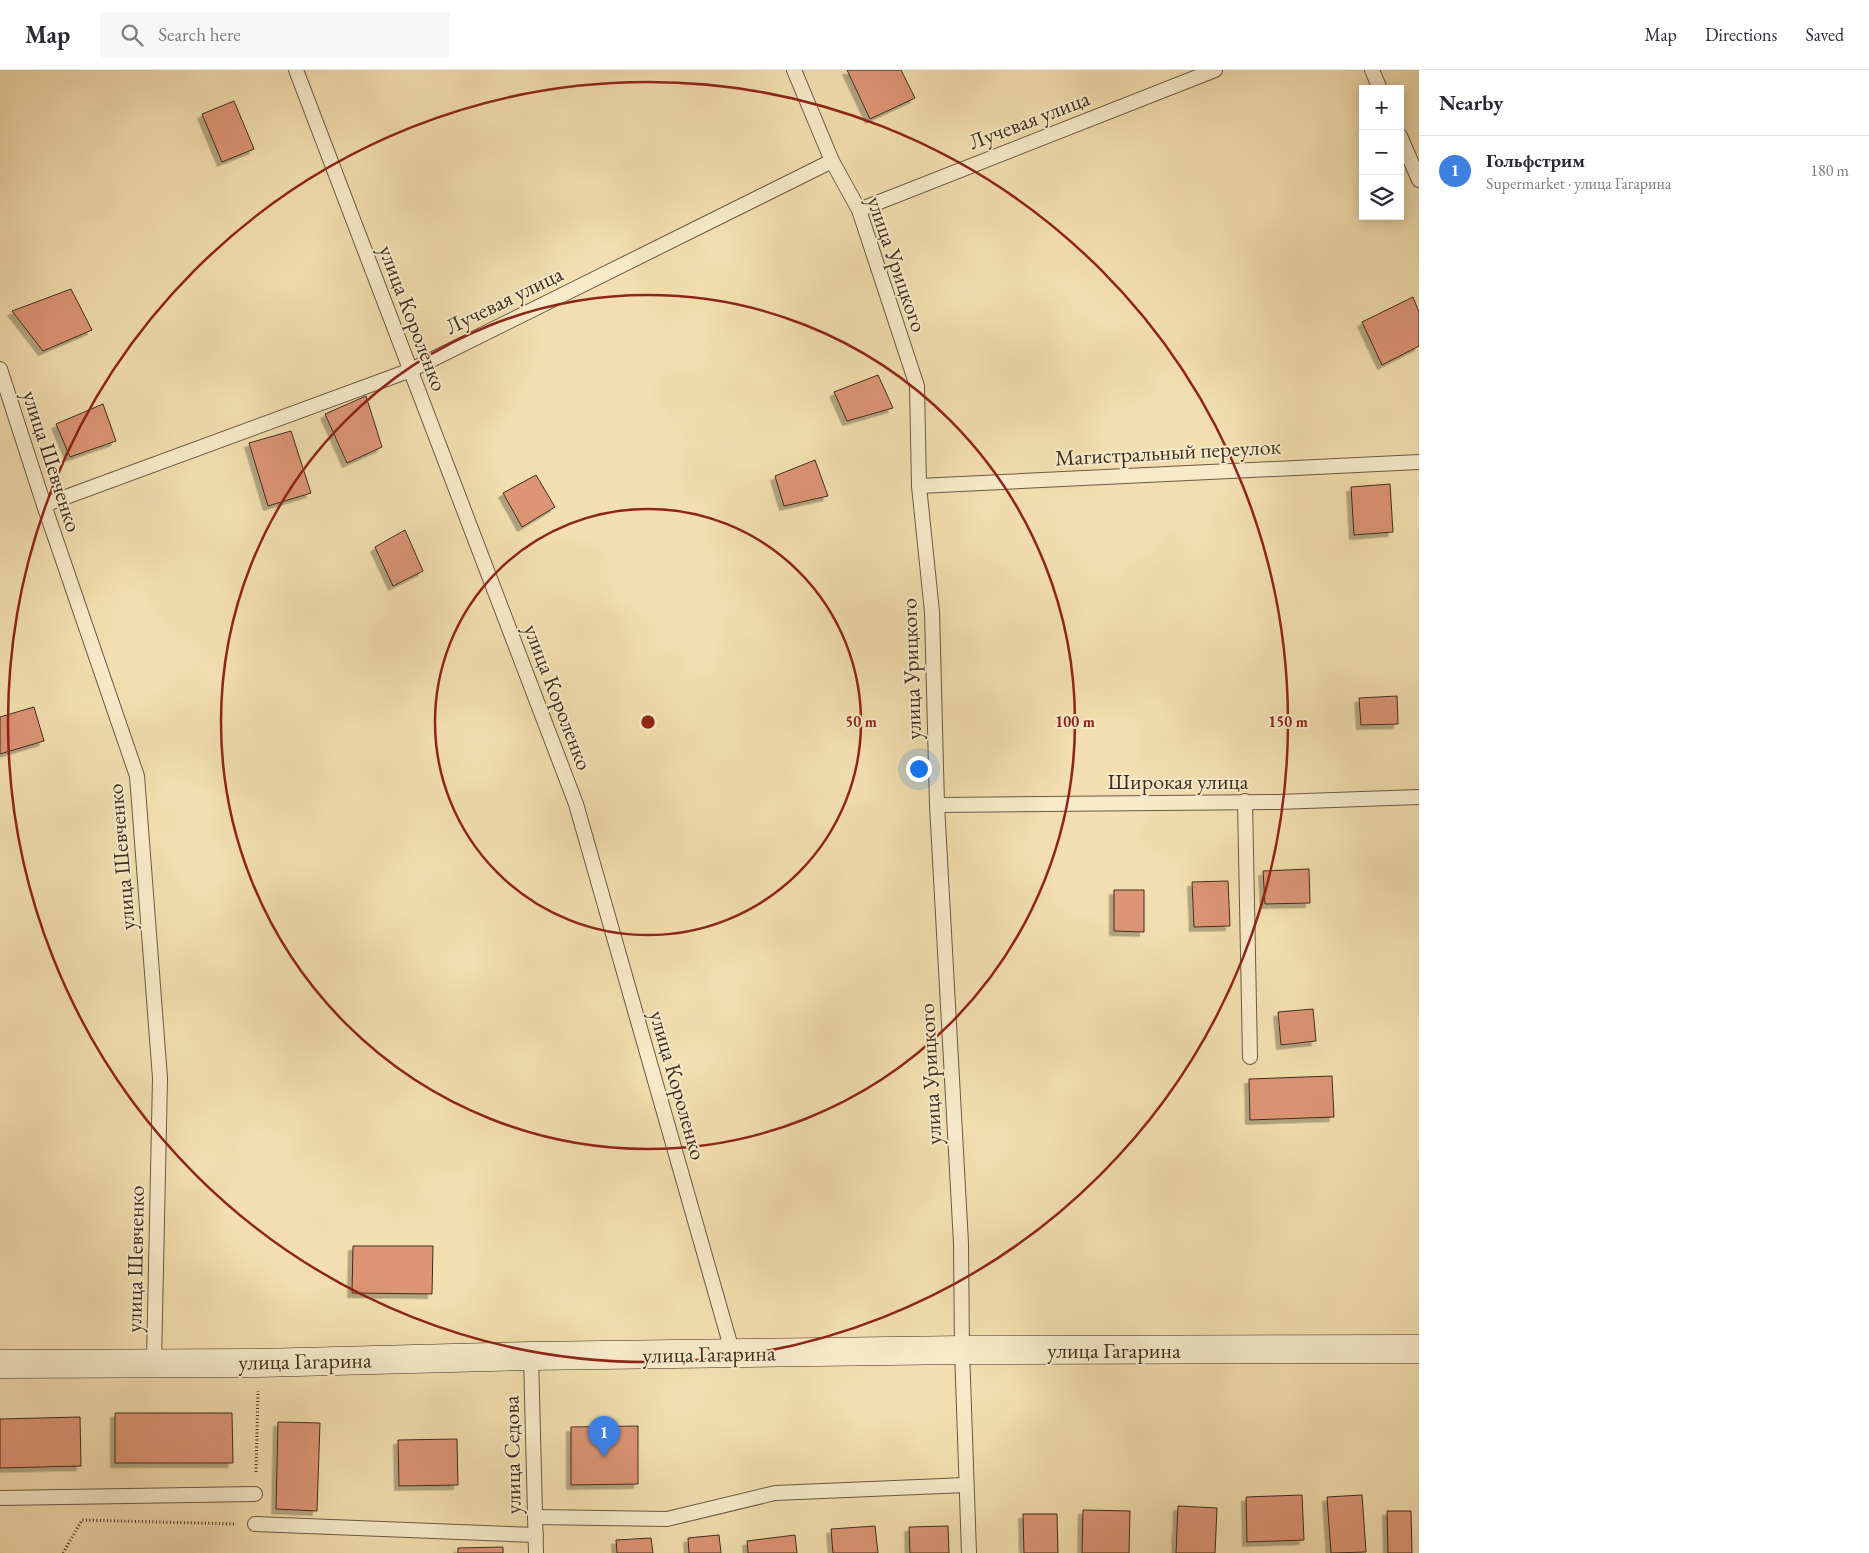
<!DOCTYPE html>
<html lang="en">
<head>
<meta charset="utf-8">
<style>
	body { margin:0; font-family:"EB Garamond",serif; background:#f7f7f7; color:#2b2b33 }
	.controls { position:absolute; right:15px; top:15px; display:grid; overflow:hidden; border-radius:0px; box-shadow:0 2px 12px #0003 }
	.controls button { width:45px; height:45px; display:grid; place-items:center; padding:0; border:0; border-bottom:1px solid #e1e1e2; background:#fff; color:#2b2b33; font:25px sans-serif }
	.you { position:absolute; left:918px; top:698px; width:18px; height:18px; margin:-12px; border:4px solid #fff; border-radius:50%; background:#1a73e8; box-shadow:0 0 0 8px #1a73e833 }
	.badge { display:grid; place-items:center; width:32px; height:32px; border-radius:50%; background:#8f2418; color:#fff; font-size:16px; font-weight:700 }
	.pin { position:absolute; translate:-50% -41px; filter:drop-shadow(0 1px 2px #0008) }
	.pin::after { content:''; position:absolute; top:26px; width:18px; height:15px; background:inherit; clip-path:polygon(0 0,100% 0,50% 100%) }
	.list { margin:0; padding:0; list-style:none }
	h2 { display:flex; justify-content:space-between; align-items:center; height:65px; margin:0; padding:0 20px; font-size:21px }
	h2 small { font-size:16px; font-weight:400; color:#7c7c81 }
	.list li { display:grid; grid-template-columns:32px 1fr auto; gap:15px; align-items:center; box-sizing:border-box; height:70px; padding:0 20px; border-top:1px solid #e1e1e2 }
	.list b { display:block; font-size:19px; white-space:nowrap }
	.list p { margin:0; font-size:16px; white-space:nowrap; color:#7c7c81 }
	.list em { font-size:16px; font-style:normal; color:#7c7c81 }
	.icon { flex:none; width:28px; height:28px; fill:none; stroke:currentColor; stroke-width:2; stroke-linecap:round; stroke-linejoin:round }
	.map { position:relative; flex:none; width:1419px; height:1483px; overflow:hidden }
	header { display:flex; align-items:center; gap:30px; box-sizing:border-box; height:70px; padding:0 25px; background:#fff; border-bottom:1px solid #e1e1e2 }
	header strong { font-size:24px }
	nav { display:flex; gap:28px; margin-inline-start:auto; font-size:18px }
	.search { width:350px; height:45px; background:#f7f7f7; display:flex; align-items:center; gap:12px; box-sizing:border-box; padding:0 18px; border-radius:0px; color:#7c7c81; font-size:19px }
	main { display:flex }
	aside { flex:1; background:#fff }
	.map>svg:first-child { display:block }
	.building { fill:#dd9575; stroke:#3f2c20; filter:url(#shadow) }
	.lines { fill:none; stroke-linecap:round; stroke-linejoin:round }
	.service-casing { stroke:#6c5844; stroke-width:16 }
	.secondary-casing { stroke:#3f2c20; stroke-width:29 }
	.path { stroke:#3f2c20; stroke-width:3; stroke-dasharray:1 2.5; stroke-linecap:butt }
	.service { stroke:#f7eaca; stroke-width:14 }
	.secondary { stroke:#f7eaca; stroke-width:28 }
	.ring { fill:none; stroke:#8f2418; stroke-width:2.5 }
	.labels { text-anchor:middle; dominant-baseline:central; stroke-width:4; stroke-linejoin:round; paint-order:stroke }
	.street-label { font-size:22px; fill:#3f2c20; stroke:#f7eaca }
	.centre { fill:#8f2418; stroke:#f7eaca; stroke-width:2.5 }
	.ring-label { font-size:15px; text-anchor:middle; font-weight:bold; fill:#8f2418; stroke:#f7eaca; stroke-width:4; stroke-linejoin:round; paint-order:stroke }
</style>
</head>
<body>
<header>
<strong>Map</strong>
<div class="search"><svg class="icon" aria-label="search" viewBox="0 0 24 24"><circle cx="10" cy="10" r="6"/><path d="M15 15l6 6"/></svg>Search here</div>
<nav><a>Map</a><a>Directions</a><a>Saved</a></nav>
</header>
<main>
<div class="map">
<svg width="1419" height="1483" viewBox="0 0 1419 1483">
	<defs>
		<filter id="shadow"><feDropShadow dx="-4.5" dy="4.5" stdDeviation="0" flood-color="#0004"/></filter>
	</defs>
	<rect width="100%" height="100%" fill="#f2deae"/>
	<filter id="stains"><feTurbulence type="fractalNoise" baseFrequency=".004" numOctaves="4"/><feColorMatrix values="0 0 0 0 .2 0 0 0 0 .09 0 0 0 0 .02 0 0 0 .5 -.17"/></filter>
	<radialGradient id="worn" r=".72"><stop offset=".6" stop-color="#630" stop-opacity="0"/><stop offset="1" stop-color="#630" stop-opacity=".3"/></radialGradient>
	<g class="building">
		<polygon points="847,0 901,0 915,28 870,49"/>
		<polygon points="234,31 254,79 222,92 202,44"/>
		<polygon points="71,219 92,260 43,281 12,241"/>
		<polygon points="1413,227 1419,242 1419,276 1382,295 1362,252"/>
		<polygon points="878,305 893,338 847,351 834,322"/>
		<polygon points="366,326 382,377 347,393 325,344"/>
		<polygon points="103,334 116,371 70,387 56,354"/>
		<polygon points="291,361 311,423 268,436 249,373"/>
		<polygon points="815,390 828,426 784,436 775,406"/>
		<polygon points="536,405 555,437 522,457 503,423"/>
		<polygon points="1390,414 1393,462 1354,465 1351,417"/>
		<polygon points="405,460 423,501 393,516 375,477"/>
		<polygon points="1397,626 1398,654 1361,655 1359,628"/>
		<polygon points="34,637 44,671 0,684 0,647"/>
		<polygon points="1309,799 1310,833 1265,834 1263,801"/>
		<polygon points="1228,811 1230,856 1194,857 1192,812"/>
		<polygon points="1114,820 1144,820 1144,862 1114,861"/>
		<polygon points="1313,939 1316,971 1281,975 1278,942"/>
		<polygon points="1332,1006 1334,1047 1250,1050 1249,1009"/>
		<polygon points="353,1176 433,1176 432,1224 352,1223"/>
		<polygon points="115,1343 232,1343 233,1393 115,1393"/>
		<polygon points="80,1347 81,1396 0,1398 0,1349"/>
		<polygon points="278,1352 320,1353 317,1441 276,1439"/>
		<polygon points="638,1356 638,1414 571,1415 571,1357"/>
		<polygon points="457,1369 458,1415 399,1416 398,1370"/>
		<polygon points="1302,1425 1304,1470 1247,1472 1246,1427"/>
		<polygon points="1362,1425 1366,1482 1331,1483 1327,1427"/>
		<polygon points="1178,1436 1217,1438 1215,1483 1176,1483"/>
		<polygon points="1083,1440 1130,1441 1129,1483 1082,1483"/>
		<polygon points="1387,1441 1411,1441 1412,1483 1388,1483"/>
		<polygon points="1023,1444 1057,1444 1058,1483 1024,1483"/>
		<polygon points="875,1456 878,1483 833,1483 831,1459"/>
		<polygon points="948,1456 949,1483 910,1483 909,1457"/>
		<polygon points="719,1465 721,1483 689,1483 688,1468"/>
		<polygon points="795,1465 797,1483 748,1483 747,1471"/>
		<polygon points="651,1468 653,1483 617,1483 616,1470"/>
		<polygon points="503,1477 503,1483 458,1483 458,1478"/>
	</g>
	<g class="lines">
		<defs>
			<g id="service">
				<polyline points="296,0 576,734 733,1284"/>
				<polyline points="794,0 832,91 859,140 917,316 919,416 932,542 937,735 961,1173 962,1280 969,1483"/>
				<polyline points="1372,0 1380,19"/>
				<polyline points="1400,66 1419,110"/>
				<polyline points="859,140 1215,0"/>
				<polyline points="0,299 44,435 137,706 160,1008 154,1292"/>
				<polyline points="919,416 1419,392"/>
				<polyline points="44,435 411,300 832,91"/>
				<polyline points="1245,731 1250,987"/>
				<polyline points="937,735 1277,732 1419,727"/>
				<polyline points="531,1286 536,1483"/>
				<polyline points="0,1428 255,1424"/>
				<polyline points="535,1447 667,1449 775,1423 966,1415"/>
				<polyline points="255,1454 536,1465"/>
			</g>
			<polyline id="secondary" points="0,1294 259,1293 531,1286 962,1280 1419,1279"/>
		</defs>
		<use href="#service" class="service-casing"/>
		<use href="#secondary" class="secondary-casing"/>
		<g class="path">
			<polyline points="256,1402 258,1321"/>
			<polyline points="63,1483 82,1450 235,1454"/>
		</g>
		<use href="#service" class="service"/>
		<use href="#secondary" class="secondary"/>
	</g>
	<g class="ring">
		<circle cx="648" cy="652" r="213"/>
		<circle cx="648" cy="652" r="427"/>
		<circle cx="648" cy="652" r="640"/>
	</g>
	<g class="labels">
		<g class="street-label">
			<text transform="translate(1029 50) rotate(-21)">Лучевая улица</text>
			<text transform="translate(897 194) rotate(71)">улица Урицкого</text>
			<text transform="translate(504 230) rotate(-26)">Лучевая улица</text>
			<text transform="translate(413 248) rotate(69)">улица Короленко</text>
			<text transform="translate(1168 382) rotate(-3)">Магистральный переулок</text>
			<text transform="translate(52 391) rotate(72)">улица Шевченко</text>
			<text transform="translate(911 599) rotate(-92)">улица Урицкого</text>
			<text transform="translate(558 627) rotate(69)">улица Короленко</text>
			<text x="1178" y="711">Широкая улица</text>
			<text transform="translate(121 787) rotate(-95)">улица Шевченко</text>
			<text transform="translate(930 1004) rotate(-93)">улица Урицкого</text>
			<text transform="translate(678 1015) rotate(74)">улица Короленко</text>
			<text transform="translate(135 1189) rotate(-89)">улица Шевченко</text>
			<text x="1114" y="1280">улица Гагарина</text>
			<text transform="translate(709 1284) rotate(-1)">улица Гагарина</text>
			<text transform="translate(305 1291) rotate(-1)">улица Гагарина</text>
			<text transform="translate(512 1385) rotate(-91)">улица Седова</text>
		</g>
	</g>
	<circle cx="648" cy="652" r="8" class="centre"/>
	<g class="ring-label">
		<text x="861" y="657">50 m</text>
		<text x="1075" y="657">100 m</text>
		<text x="1288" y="657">150 m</text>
	</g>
	<rect width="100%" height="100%" filter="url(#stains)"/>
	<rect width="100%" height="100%" fill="url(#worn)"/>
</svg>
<div class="controls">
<button>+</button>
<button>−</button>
<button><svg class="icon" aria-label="layers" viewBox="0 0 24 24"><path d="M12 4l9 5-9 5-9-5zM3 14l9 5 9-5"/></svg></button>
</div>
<div class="you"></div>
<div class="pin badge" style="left:604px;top:1387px;background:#3f7fe0">1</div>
</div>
<aside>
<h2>Nearby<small></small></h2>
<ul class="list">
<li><span class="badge" style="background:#3f7fe0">1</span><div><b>Гольфстрим</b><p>Supermarket · улица Гагарина</p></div><em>180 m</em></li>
</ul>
</aside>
</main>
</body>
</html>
